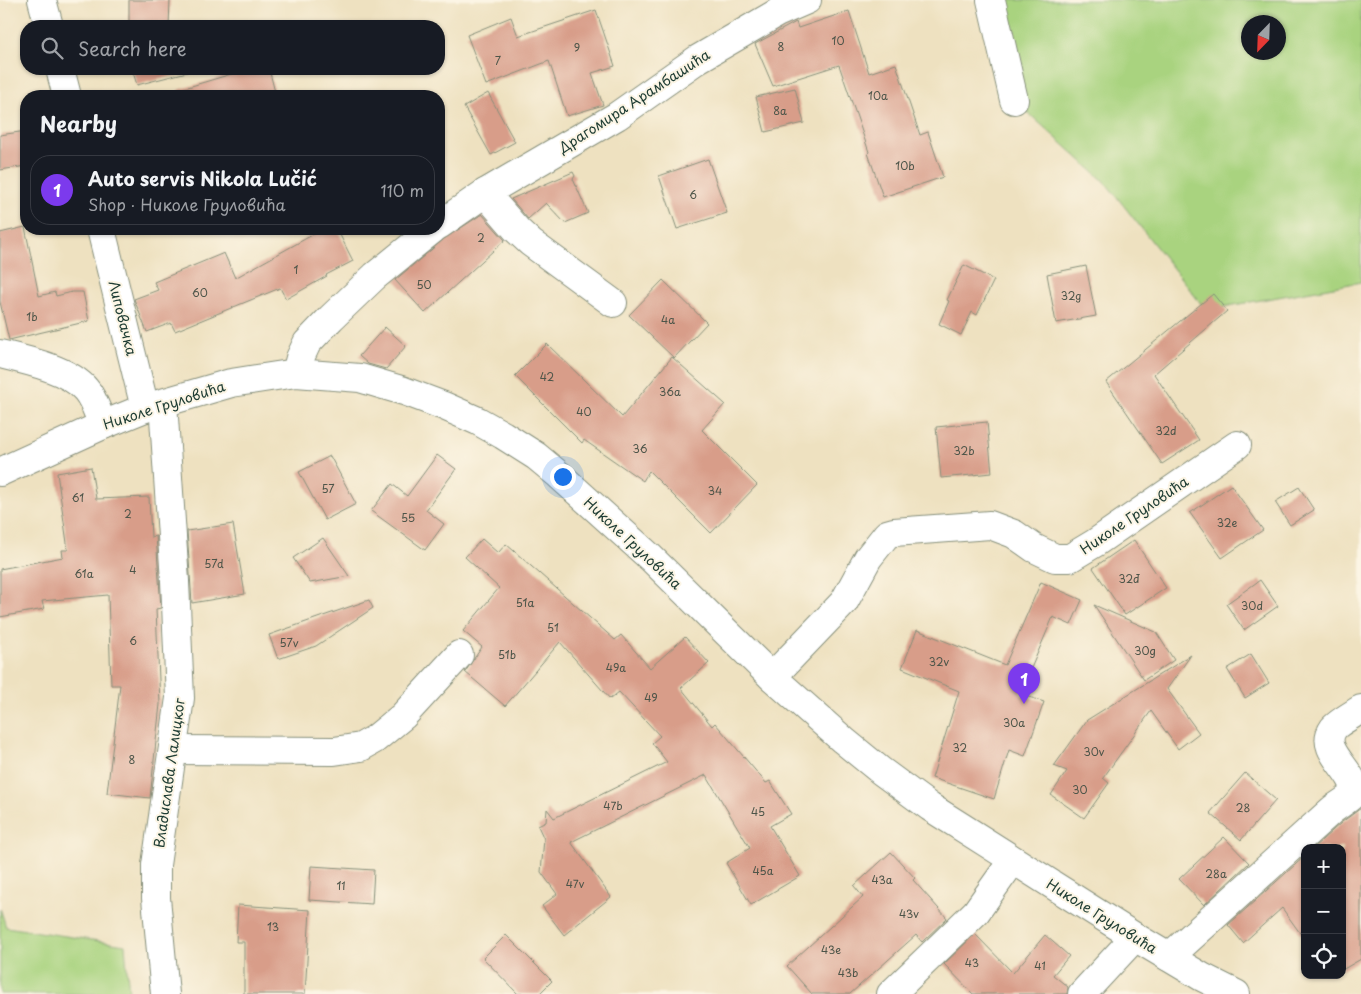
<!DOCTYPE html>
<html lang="en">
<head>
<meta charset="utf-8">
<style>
	body { margin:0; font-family:"Playpen Sans",sans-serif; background:#20242c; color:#f1f3f6 }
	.controls { position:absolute; right:15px; bottom:15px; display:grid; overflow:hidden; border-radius:10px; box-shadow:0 1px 4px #0004 }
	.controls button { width:45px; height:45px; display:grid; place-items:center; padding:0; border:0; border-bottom:1px solid #363941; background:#171b24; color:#f1f3f6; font:25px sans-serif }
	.compass { position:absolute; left:1241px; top:15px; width:45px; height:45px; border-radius:50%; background:#171b24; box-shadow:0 1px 4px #0004; rotate:203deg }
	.you { position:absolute; left:562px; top:476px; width:18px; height:18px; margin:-12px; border:4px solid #fff; border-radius:50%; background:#1a73e8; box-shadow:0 0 0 8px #1a73e833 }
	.badge { display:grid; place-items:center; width:32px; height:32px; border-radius:50%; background:#7c3aed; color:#fff; font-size:16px; font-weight:700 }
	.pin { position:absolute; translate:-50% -41px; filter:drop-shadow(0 1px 2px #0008) }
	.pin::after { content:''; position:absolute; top:26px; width:18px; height:15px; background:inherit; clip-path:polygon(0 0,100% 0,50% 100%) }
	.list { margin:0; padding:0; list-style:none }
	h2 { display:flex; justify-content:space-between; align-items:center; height:65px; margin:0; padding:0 20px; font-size:21px }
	h2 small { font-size:16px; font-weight:400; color:#9ea1a6 }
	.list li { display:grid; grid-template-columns:32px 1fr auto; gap:15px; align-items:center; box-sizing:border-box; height:70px; margin:0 10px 10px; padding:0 10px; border:1px solid #363941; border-radius:20px }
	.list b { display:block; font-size:19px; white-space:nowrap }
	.list p { margin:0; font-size:16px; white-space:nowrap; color:#9ea1a6 }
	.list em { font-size:16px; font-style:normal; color:#9ea1a6 }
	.icon { flex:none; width:28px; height:28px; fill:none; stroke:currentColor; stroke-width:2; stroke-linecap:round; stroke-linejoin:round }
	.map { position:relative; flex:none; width:1361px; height:994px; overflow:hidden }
	.search { position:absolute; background:#171b24; box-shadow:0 1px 4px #0004; left:20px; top:20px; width:425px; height:55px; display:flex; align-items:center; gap:12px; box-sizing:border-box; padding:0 18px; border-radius:20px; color:#9ea1a6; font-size:19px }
	.panel { position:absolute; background:#171b24; box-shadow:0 1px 4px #0004; left:20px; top:90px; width:425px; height:145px; border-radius:20px }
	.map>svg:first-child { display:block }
	.green { fill:#a9d37f; stroke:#64885a; fill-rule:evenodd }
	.building { fill:#d89d89 }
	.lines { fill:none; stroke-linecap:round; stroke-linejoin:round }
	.minor-casing { stroke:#868f7a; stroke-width:30 }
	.minor { stroke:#fff; stroke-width:28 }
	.labels { text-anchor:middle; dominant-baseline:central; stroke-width:4; stroke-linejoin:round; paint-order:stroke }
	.number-label { font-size:11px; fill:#4d5549 }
	.street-label { font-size:14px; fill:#1f3d34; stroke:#fcf5e5 }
</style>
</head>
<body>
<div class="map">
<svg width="1361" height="994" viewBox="0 0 1361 994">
	<rect width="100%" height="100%" fill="#fcf5e5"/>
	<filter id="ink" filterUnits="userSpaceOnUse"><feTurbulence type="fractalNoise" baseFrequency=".02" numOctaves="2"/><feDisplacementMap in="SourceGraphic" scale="10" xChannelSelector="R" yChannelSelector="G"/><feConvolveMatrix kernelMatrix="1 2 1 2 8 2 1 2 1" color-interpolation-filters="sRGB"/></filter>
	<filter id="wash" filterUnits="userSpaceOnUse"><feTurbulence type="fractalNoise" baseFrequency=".0096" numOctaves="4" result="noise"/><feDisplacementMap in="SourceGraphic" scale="20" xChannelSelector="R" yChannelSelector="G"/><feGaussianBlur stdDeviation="1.12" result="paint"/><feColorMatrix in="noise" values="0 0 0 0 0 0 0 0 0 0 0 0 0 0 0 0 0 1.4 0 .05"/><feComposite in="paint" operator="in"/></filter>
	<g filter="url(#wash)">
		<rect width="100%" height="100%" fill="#eee1c0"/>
		<g class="green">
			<path d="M991 0H1361V282L1206 310 1105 182 1014 100ZM1248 22H1278V52H1248Z"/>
			<polygon points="0,908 6,927 125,945 129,994 0,994"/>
		</g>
		<g id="blocks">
			<g class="building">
				<polygon points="129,0 170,0 169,26 129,26"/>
				<polygon points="596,10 615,66 592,73 603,105 567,116 549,61 486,85 467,35 511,17 518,36"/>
				<polygon points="849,11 869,73 896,64 920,135 928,132 943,177 883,197 868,153 869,152 839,65 773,86 755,44 796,22 798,28"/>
				<polygon points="132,69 187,69 187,72 137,85"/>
				<polygon points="248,69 269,69 276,96 179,96 178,90"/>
				<polygon points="795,88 804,123 765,132 756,97"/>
				<polygon points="488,93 515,142 491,155 464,107"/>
				<polygon points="26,131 26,166 0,170 0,135"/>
				<polygon points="708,159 727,213 677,229 659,176"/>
				<polygon points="573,172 575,176 573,179 588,213 565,223 546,203 528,219 511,199"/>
				<polygon points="482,214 505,240 425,313 395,280 444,239"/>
				<polygon points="25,227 39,296 55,292 56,296 72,292 83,292 89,321 9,340 0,302 0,233"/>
				<polygon points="323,229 337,229 353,261 326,275 327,276 286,299 280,288 175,331 171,323 147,332 134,299 158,290 154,282 224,253 235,278"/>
				<polygon points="964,265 994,280 977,315 972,312 961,335 939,324 949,301 947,300"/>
				<polygon points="1086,266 1096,316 1056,323 1047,274"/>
				<polygon points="663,280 707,323 674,358 629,315"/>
				<polygon points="1213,294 1227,311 1154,374 1199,440 1162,464 1106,382"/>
				<polygon points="385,327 406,346 386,369 368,364 359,356"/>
				<polygon points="547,344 622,417 672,357 725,404 702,430 757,485 711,533 649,471 643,481 584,440 582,443 515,376"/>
				<polygon points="987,422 992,473 941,478 936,427"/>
				<polygon points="437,455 456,469 426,510 444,524 425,550 371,511 392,484 407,496"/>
				<polygon points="330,456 356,504 325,520 299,472"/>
				<polygon points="91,467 96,499 149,497 151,537 156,536 161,608 156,609 160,704 150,798 107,793 120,685 111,685 108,595 42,601 44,609 0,617 0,569 63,557 62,550 68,550 57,473"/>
				<polygon points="1231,485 1263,530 1222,558 1190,513"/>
				<polygon points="1299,487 1314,510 1290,525 1275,502"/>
				<polygon points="233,524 245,594 192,603 187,531"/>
				<polygon points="323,538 349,576 310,583 293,558"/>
				<polygon points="482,539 498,553 506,544 615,640 621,635 650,668 685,637 709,663 681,688 712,726 715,723 766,783 770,781 791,814 770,826 800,876 751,905 726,863 750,848 706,775 571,842 611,897 564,935 542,906 557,894 541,872 544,839 538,826 546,822 547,809 554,818 667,762 652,743 660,736 619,692 610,699 560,642 505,706 465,672 482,647 463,631 499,588 465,557"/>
				<polygon points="1134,540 1166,588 1125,615 1093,568"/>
				<polygon points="1260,580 1278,606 1244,630 1226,604"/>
				<polygon points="1041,582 1082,600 1071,625 1053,617 1020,694 1044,702 1025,756 1009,750 994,799 932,778 959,691 902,668 917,630 1005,665"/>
				<polygon points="369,600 373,608 316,646 278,659 269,635"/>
				<polygon points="1094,605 1156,632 1174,660 1144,680"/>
				<polygon points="1251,654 1269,683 1245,698 1227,669"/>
				<polygon points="1191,655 1167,689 1199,733 1178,749 1151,711 1103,778 1109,783 1084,818 1051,795 1067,771 1054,766 1087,720"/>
				<polygon points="1245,773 1276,800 1241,840 1210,813"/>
				<polygon points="1361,808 1361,959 1342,970 1342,848 1313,848 1342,822"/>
				<polygon points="1224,837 1249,863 1204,905 1179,879"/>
				<polygon points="891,852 915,878 913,880 947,918 922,942 916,935 850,994 812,994 787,966 863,897 854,886"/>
				<polygon points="1305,856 1305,940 1282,908 1243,943 1228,925"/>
				<polygon points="311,866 374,870 372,904 309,900"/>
				<polygon points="238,905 310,910 305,994 244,994 244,942 236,942"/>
				<polygon points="975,934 1013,973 1045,935 1069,956 1053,975 1068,987 1067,994 973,994 944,964"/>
				<polygon points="506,935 552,981 539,994 518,994 483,958"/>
			</g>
		</g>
	</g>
	<g filter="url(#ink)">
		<use href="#blocks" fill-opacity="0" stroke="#868f7a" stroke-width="1"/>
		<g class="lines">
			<defs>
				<g id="minor">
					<polyline points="42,0 49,26"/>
					<polyline points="991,0 1014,100"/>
					<polyline points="60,69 67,96"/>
					<polyline points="485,193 517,230 531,243 613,303"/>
					<polyline points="439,225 485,193 617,116 698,59 777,13 807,0"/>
					<polyline points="101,229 145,408"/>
					<path d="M0 354C25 360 69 369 86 390 94 399 98 414 103 425"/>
					<polyline points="296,373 300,358 307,343 331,318 375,276 433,229"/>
					<polyline points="163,403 175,581 180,698 156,865 156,898 165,994"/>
					<polyline points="0,472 103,425 145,408 231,383 296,373 360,378 404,391 444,406 478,421 503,435 536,456 559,475 651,558 772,677 843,740 881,771 930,807 1135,937 1202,977 1236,994"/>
					<polyline points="772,677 844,602 868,558 887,534 894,532 990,525 1014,534 1034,548 1055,558 1070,558 1095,543 1237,445"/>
					<polyline points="174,750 334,751 361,747 375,739 403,716 459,655"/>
					<path d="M1169 957 1332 810C1338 805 1348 800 1353 794 1361 774 1317 752 1333 729 1337 723 1354 714 1361 709"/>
					<polyline points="891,994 976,912 1013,860"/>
					<polyline points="1082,994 1135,937"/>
				</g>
			</defs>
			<use href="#minor" class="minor-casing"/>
			<use href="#minor" class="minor"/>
		</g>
	</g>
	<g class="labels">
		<g class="number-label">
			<text x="838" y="40">10</text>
			<text x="781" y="46">8</text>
			<text x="577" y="47">9</text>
			<text x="498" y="60">7</text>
			<text x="878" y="95">10a</text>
			<text x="780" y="110">8a</text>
			<text x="905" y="165">10b</text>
			<text x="693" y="194">6</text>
			<text x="481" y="237">2</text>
			<text x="296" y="269">1</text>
			<text x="424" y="284">50</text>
			<text x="200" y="292">60</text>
			<text x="1071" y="295">32g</text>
			<text x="32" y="316">1b</text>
			<text x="668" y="319">4a</text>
			<text x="547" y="376">42</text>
			<text x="670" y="391">36a</text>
			<text x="584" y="411">40</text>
			<text x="1166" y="430">32d</text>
			<text x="640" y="448">36</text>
			<text x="964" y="450">32b</text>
			<text x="328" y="488">57</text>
			<text x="715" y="490">34</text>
			<text x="78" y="497">61</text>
			<text x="128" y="513">2</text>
			<text x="408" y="517">55</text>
			<text x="1227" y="522">32e</text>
			<text x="214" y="563">57d</text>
			<text x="133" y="569">4</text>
			<text x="84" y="573">61a</text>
			<text x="1129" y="578">32đ</text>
			<text x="525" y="602">51a</text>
			<text x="1252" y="605">30d</text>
			<text x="553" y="627">51</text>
			<text x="133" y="640">6</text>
			<text x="289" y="642">57v</text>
			<text x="1145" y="650">30g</text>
			<text x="507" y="654">51b</text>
			<text x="939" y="661">32v</text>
			<text x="616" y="667">49a</text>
			<text x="651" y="697">49</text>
			<text x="1014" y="722">30a</text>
			<text x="960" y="747">32</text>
			<text x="1094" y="751">30v</text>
			<text x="132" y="759">8</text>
			<text x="1080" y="789">30</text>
			<text x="613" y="805">47b</text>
			<text x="1243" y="807">28</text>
			<text x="758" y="811">45</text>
			<text x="763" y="870">45a</text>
			<text x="1216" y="873">28a</text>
			<text x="882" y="879">43a</text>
			<text x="575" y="883">47v</text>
			<text x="341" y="885">11</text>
			<text x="909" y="913">43v</text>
			<text x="273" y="926">13</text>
			<text x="831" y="949">43e</text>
			<text x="972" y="962">43</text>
			<text x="1040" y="965">41</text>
			<text x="848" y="972">43b</text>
		</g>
		<g class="street-label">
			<text transform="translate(634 101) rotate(-33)">Драгомира Арамбашића</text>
			<text transform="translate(123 318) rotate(76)">Липовачка</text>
			<text transform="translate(164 405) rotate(-18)">Николе Груловића</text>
			<text transform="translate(1134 515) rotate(-34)">Николе Груловића</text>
			<text transform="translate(633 543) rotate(43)">Николе Груловића</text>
			<text transform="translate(169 773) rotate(-82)">Владислава Лалицког</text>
			<text transform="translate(1102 916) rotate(32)">Николе Груловића</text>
		</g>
	</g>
</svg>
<div class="controls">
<button>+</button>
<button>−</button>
<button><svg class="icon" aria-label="locate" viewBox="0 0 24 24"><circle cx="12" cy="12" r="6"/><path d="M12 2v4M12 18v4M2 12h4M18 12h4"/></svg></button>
</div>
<svg class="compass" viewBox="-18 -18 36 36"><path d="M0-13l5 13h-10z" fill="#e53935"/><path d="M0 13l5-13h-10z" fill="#9ea1a6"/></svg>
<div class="you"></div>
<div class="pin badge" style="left:1024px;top:704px">1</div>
<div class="search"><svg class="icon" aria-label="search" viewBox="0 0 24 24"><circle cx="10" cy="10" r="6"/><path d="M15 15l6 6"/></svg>Search here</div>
<section class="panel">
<h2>Nearby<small></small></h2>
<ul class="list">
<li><span class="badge">1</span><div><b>Auto servis Nikola Lučić</b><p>Shop · Николе Груловића</p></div><em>110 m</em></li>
</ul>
</section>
</div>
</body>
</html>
